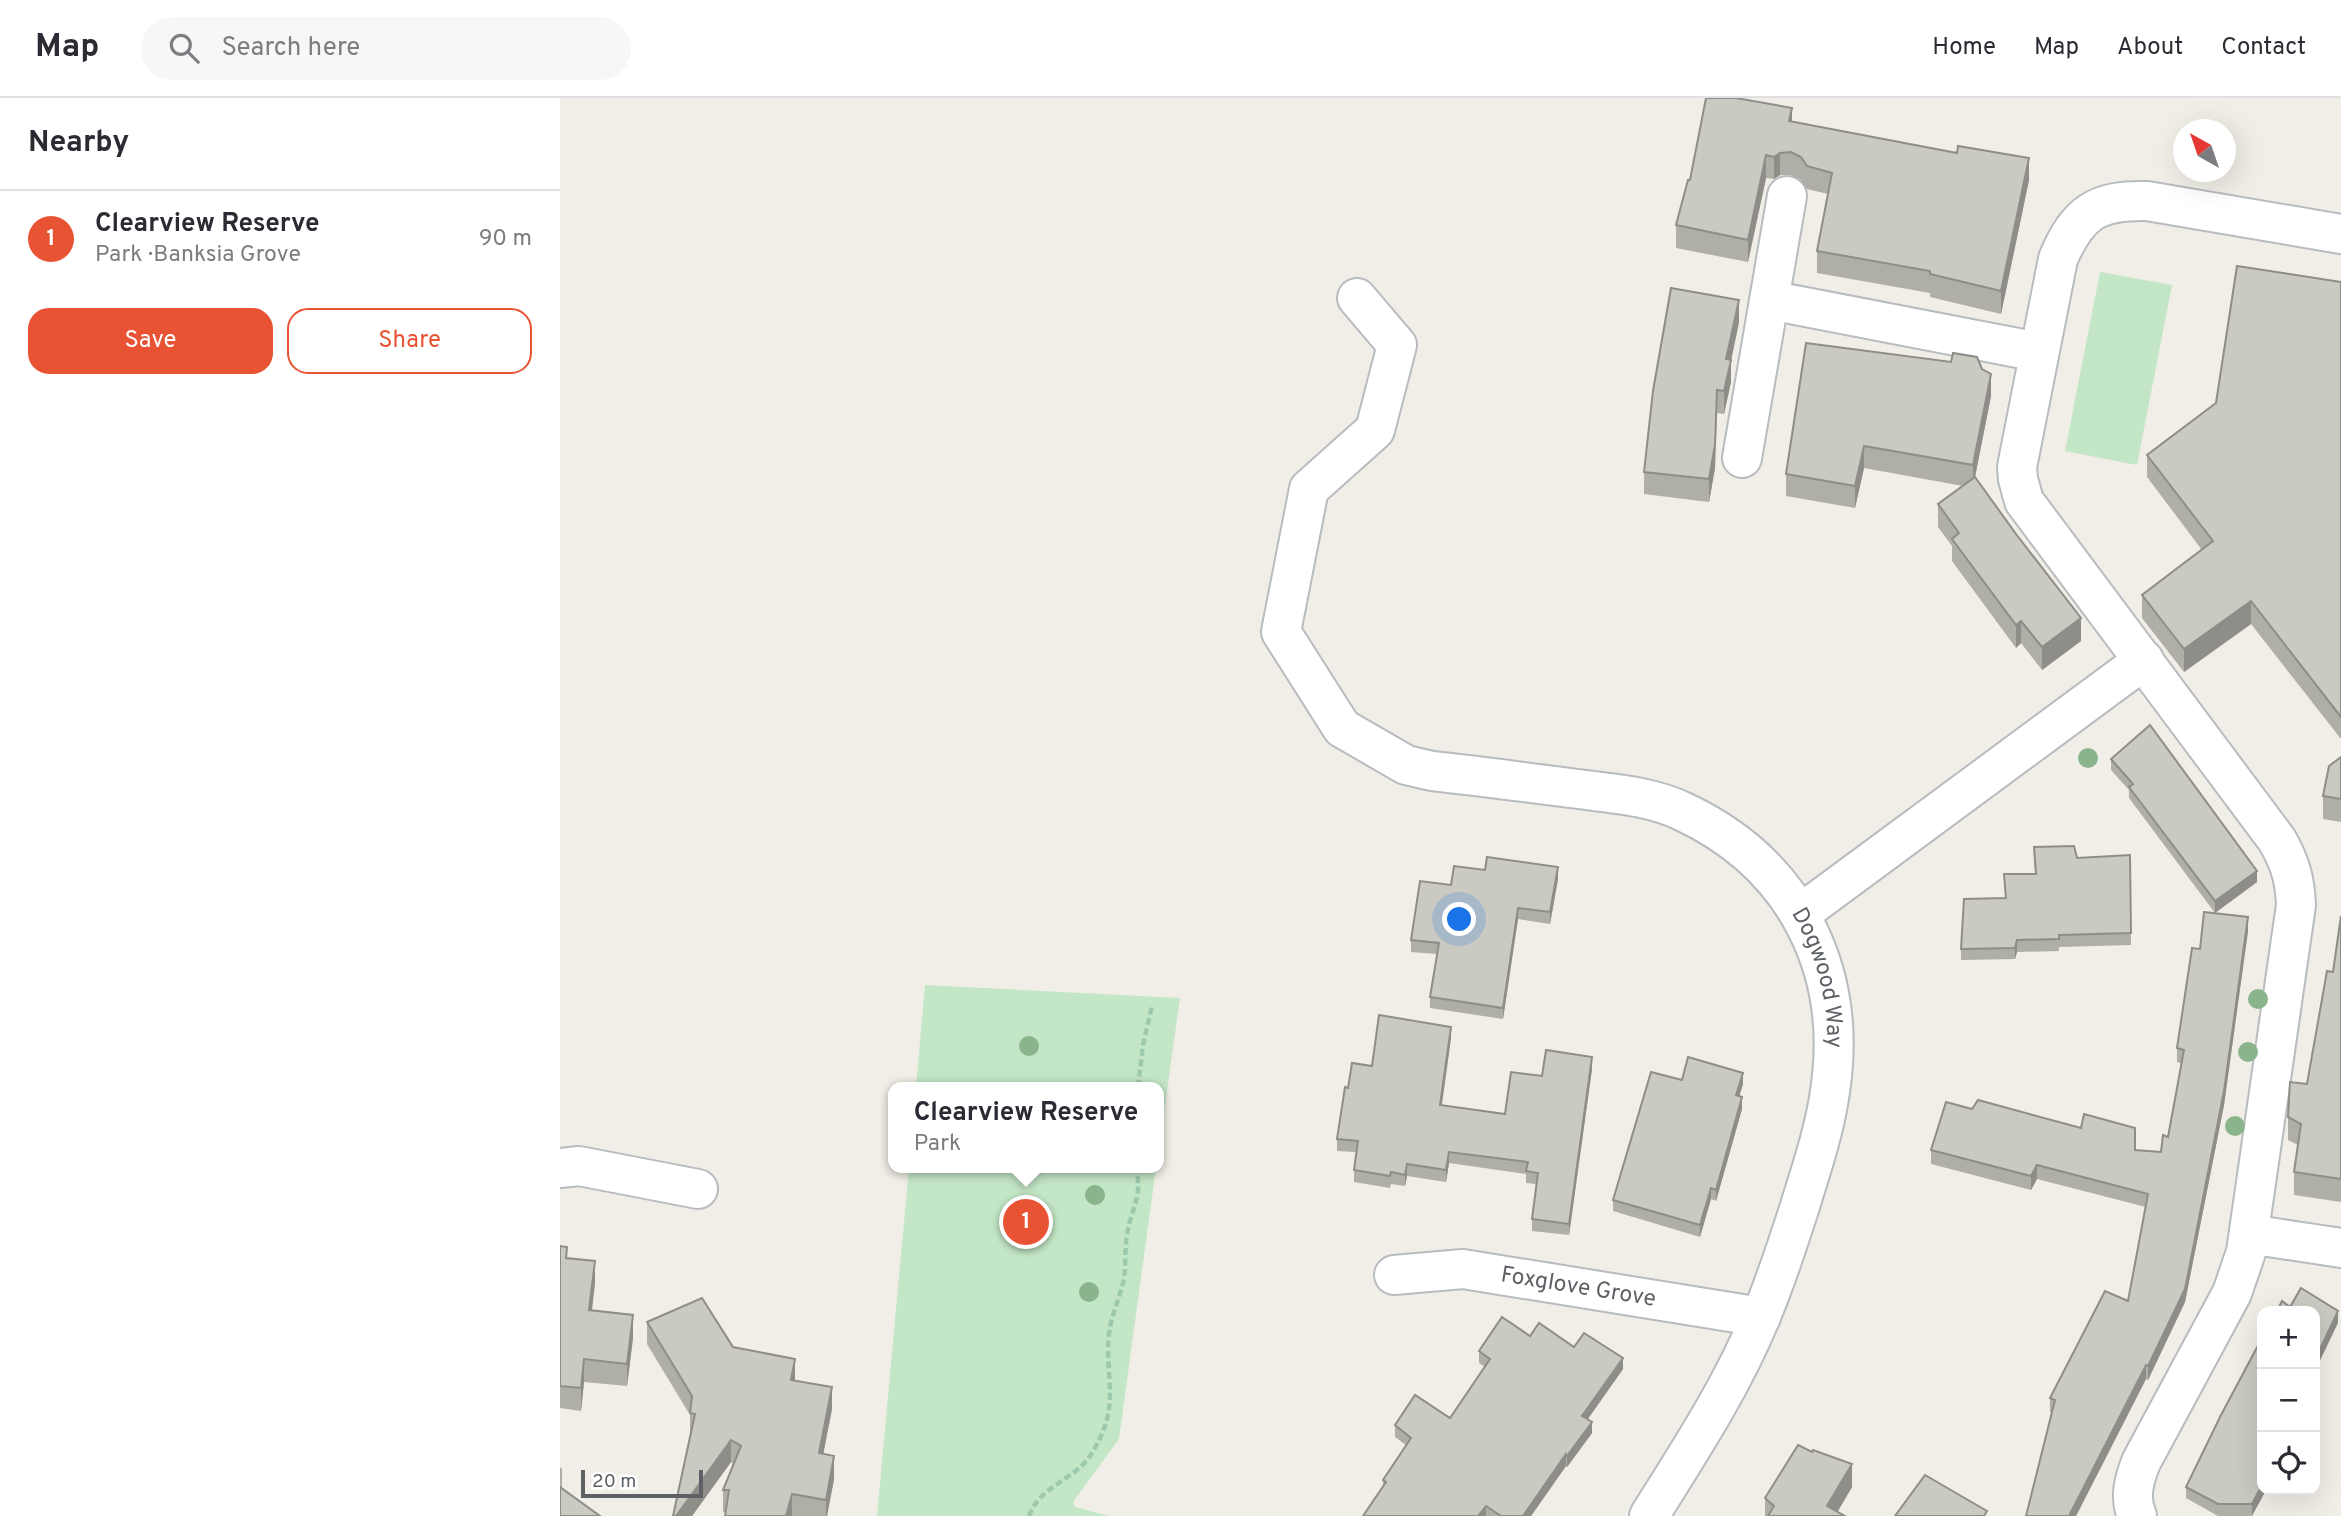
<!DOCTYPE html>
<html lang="en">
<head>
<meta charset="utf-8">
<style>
	body { margin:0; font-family:Overpass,sans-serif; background:#f7f7f7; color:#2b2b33 }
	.controls { position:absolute; right:21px; bottom:21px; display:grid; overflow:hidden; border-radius:14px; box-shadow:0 7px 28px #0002 }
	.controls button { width:63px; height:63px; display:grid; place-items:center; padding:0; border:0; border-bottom:2px solid #e1e1e2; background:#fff; color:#2b2b33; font:35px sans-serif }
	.compass { position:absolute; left:1613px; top:21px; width:63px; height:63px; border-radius:50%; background:#fff; box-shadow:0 7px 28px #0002; rotate:320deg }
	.scale { position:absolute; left:21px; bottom:18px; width:122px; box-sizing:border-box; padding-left:7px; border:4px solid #5d6166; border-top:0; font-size:19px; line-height:24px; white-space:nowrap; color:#5d6166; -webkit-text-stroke:5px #fff; paint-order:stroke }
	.you { position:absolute; left:900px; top:822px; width:24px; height:24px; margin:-18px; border:5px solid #fff; border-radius:50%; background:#1a73e8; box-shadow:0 0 0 10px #1a73e833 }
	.badge { display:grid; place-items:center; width:46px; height:46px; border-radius:50%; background:#e85333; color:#fff; font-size:23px; font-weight:700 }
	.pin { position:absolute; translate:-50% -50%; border:4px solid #fff; box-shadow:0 2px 7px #0006 }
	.popup { position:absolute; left:328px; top:984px; width:276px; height:91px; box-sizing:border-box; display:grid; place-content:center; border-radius:14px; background:#fff; filter:drop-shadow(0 2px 5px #0005); font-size:23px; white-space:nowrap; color:#7c7c81 }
	.popup b { font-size:26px; color:#2b2b33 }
	.popup::after { content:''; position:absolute; left:50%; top:100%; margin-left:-14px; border:14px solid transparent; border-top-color:#fff }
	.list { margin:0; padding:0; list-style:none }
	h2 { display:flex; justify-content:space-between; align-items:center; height:91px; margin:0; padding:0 28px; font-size:30px }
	h2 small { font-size:23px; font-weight:400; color:#7c7c81 }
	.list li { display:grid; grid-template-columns:46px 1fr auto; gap:21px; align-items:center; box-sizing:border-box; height:98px; padding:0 28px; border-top:2px solid #e1e1e2 }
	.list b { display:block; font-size:26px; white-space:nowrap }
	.list p { margin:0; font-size:23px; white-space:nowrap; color:#7c7c81 }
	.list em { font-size:23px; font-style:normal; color:#7c7c81 }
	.actions { display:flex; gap:14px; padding:21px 28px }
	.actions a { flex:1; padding:16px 0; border:2px solid #e85333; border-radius:21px; text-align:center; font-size:24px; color:#e85333 }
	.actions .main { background:#e85333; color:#fff }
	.icon { flex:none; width:38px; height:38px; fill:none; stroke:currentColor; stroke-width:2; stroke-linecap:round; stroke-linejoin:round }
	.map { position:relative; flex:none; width:1781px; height:1418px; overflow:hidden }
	header { display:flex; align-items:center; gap:42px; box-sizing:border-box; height:98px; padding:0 35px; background:#fff; border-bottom:2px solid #e1e1e2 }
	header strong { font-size:33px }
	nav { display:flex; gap:38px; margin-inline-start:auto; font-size:24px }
	.search { width:490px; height:63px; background:#f7f7f7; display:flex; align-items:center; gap:18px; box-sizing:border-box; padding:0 24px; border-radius:38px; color:#7c7c81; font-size:26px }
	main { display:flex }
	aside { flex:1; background:#fff }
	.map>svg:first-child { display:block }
	.green { fill:#c3e7c6 }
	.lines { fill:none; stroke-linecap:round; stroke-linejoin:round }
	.minor-casing { stroke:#b8bbbf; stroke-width:42 }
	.path { stroke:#9cc8ad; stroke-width:4.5; stroke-dasharray:7 3.5; stroke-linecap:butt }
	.minor { stroke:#fff; stroke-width:38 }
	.tree { fill:#8ab48b }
	.wall { fill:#afaea7 }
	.shaded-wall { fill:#8e8d88 }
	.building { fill:#cbcac2; stroke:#8e8d88; stroke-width:2 }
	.labels { text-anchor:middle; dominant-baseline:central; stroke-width:7; stroke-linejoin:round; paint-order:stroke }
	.street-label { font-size:23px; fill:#5d6166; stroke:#fff }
</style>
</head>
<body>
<header>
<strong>Map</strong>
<div class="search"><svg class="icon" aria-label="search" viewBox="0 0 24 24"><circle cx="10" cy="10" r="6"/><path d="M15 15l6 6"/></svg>Search here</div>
<nav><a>Home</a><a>Map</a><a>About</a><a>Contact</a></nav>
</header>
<main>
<aside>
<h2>Nearby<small></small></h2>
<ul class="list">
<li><span class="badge">1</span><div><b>Clearview Reserve</b><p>Park · Banksia Grove</p></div><em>90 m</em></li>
</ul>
<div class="actions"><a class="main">Save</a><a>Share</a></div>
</aside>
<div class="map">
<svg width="1781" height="1418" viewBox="0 0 1781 1418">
	<rect width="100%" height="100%" fill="#f0eee6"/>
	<g class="green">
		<polygon points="1540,174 1612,187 1577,367 1505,353"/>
		<polygon points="365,887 620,900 599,1051 599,989 356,989"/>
		<polygon points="349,1070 596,1070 559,1341 513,1404 515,1409 549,1418 317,1418"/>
	</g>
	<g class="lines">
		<defs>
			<g id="minor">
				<path id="s1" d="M797 200 837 247 815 332 749 391 721 534 782 630 846 667 872 673C918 678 964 684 1010 690 1047 695 1089 697 1124 714 1238 768 1290 876 1269 1000 1263 1037 1251 1072 1240 1108 1228 1145 1216 1183 1201 1218 1172 1289 1129 1354 1089 1418"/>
				<polyline points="1209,202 1479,254"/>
				<polyline points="1182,360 1227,98"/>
				<polyline points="1240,816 1584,562"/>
				<polyline points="0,1070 19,1068 138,1091"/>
				<polyline points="1689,1136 1781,1150"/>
				<path id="s2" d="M834 1177 903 1171 1201 1219"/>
				<path d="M1577 1418C1569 1400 1574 1382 1581 1364L1672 1195 1686 1154 1736 807C1735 782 1730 764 1717 742L1464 403 1458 381 1457 369 1498 161C1518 114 1537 102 1587 103L1781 136"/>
			</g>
		</defs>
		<use href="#minor" class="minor-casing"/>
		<g class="path">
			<polyline points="578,989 583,947 592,908"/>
			<path d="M469 1418C480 1387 516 1382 532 1355 540 1342 547 1326 549 1311 552 1286 546 1261 549 1236 551 1218 559 1202 563 1185 567 1170 564 1152 567 1137 571 1109 583 1101 576 1070"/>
		</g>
		<use href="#minor" class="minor"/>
	</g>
	<g class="tree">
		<circle cx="1528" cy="660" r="10"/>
		<circle cx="1698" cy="901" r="10"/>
		<circle cx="469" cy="948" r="10"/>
		<circle cx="1688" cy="954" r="10"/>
		<circle cx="1675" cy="1028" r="10"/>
		<circle cx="535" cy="1097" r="10"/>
		<circle cx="529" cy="1194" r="10"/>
	</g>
	<g class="wall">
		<polygon points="1232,24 1469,82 1441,216 1370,199 1370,195 1257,175 1257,153 1268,96 1247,91 1241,82 1231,77 1220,77 1214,81 1206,80 1188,164 1116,150 1116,127 1130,82"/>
		<polygon points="1781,184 1781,641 1691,526 1624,574 1582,520 1582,497 1642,452 1587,379 1587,357 1656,305"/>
		<polygon points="1179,224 1171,262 1171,284 1164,316 1157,315 1155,370 1149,404 1084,396 1084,374"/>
		<polygon points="1431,298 1415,379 1521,543 1482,572 1461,545 1456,550 1392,463 1392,448 1378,429 1378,406 1403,388 1304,370 1295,410 1226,398 1226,376"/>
		<polygon points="1781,659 1781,724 1763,721 1763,698"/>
		<polygon points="1551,661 1697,784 1655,815 1569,700 1569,692 1551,672"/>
		<polygon points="1474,749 1517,760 1570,757 1571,847 1499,849 1499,853 1457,854 1455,861 1401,862 1401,851 1445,800 1444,776 1475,776"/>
		<polygon points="998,781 990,826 958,821 943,921 870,910 870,899 877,856 851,854 851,842 891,787"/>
		<polygon points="1781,818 1781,1104 1734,1097 1734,1074 1738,1047 1728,1042 1728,1019 1747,986 1773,874"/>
		<polygon points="1688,833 1664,1007 1625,1204 1588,1282 1586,1281 1516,1418 1466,1418 1492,1314 1490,1314 1490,1300 1568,1203 1586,1109 1477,1081 1471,1092 1371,1066 1371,1052 1575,1052 1601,1054 1608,1039 1621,965 1617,964 1617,950 1640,851"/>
		<polygon points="891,940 882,1007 945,1016 982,978 1032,971 1009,1137 972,1133 972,1121 977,1086 966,1085 966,1076 889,1065 886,1084 847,1078 845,1088 831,1086 830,1090 794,1084 794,1072 796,1054 777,1053 777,1041 788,990 812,968"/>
		<polygon points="1122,982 1183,986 1179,998 1182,1011 1156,1103 1151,1101 1140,1139 1053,1113 1053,1102"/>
		<polygon points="0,1148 7,1160 35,1185 32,1212 73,1240 67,1288 24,1284 21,1313 0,1310"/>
		<polygon points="87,1224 173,1249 235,1282 272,1311 263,1356 274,1381 267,1418 165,1418 165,1414 163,1414 163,1392 173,1366 171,1364 132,1418 113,1418 130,1337 130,1317 87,1246"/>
		<polygon points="970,1238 1014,1249 1063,1271 1028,1321 1032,1335 1007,1369 1006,1368 971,1418 803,1418 823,1390 823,1382 846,1347 835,1339 835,1327 890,1320 925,1269 919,1265 919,1253"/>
		<polygon points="0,1369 2,1371 2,1391 0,1418"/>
		<polygon points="1292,1389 1278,1413 1285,1418 1205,1418 1205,1400"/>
		<polygon points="1626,1389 1702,1392 1706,1392 1692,1418 1658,1418 1626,1400"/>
	</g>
	<g class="shaded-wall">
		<polygon points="1232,10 1232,33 1229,23"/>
		<polygon points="1220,55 1220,77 1214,81 1214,59"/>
		<polygon points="1206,57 1206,80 1188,164 1188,142"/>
		<polygon points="1469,60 1469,82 1441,216 1441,193"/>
		<polygon points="1179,202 1179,224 1170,268 1171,262 1171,284 1164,316 1164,293 1166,261"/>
		<polygon points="1431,276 1431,298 1413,389 1413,367"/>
		<polygon points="1157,292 1155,370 1149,404 1149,381"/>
		<polygon points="1304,348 1304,370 1295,410 1295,388"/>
		<polygon points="1691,503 1691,526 1624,574 1624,551"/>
		<polygon points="1521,520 1521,543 1482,572 1482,549"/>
		<polygon points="1461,523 1461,545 1456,550 1456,527"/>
		<polygon points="998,769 998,781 990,826 990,814"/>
		<polygon points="1697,773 1697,784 1655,815 1655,803"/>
		<polygon points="958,810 958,821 943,921 943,910"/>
		<polygon points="1688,819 1688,833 1664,1007 1625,1204 1588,1282 1588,1268"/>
		<polygon points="1457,842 1457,854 1455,861 1455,850"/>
		<polygon points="891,929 891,940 880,1018 880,1007"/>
		<polygon points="1032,959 1032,971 1009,1137 1009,1126"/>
		<polygon points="1183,975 1183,986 1176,1009 1176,997"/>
		<polygon points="1182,999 1182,1011 1156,1103 1156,1092"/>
		<polygon points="889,1054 889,1065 886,1084 886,1072"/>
		<polygon points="847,1066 847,1078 845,1088 845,1077"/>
		<polygon points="1477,1067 1477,1081 1471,1092 1471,1078"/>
		<polygon points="1151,1090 1151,1101 1140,1139 1140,1127"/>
		<polygon points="35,1163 35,1185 29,1235 29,1212"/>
		<polygon points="1778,1213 1778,1225 1755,1273 1755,1262"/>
		<polygon points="73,1217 73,1240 67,1288 67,1266"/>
		<polygon points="1063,1260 1063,1271 1022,1329 1022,1318"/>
		<polygon points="24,1261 24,1284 21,1313 21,1290"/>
		<polygon points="235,1261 235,1284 231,1282"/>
		<polygon points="1586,1267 1586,1281 1516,1418 1509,1418"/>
		<polygon points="272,1289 272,1311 259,1378 259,1355"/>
		<polygon points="1032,1324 1032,1335 1007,1369 1007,1358"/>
		<polygon points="171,1342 171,1364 132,1418 116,1418"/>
		<polygon points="1006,1356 1006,1368 971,1418 963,1418"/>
		<polygon points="274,1358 274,1381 267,1418 266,1418 266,1402"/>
		<polygon points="1292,1366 1292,1389 1275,1418 1267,1408"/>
		<polygon points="1702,1387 1702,1392 1706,1392 1692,1418 1692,1406"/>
		<polygon points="232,1396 232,1418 226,1418"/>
		<polygon points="926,1408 926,1418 918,1418"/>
	</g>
	<g class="building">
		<polygon points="1146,0 1176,0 1232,10 1229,23 1397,55 1398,48 1469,60 1441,193 1370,176 1370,173 1257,153 1272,75 1247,68 1241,59 1231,54 1220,55 1214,59 1206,57 1188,142 1116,127 1128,82 1130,82"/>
		<polygon points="1677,168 1781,184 1781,619 1691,503 1624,551 1582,497 1653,443 1587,357 1656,305"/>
		<polygon points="1111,190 1179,202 1166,261 1171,262 1164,293 1157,292 1155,347 1149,381 1084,374 1093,293"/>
		<polygon points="1246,245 1391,264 1393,255 1417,259 1422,271 1431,276 1413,367 1304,348 1295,388 1226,376"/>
		<polygon points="1415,379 1456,436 1521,520 1482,549 1461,523 1456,527 1392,441 1399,435 1378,406"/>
		<polygon points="1590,627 1697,773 1655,803 1569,689 1573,686 1551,661"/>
		<polygon points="1781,659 1781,701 1763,698 1769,668"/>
		<polygon points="1514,748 1517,760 1570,757 1571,835 1499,837 1499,841 1457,842 1455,850 1401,851 1404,801 1446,800 1444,776 1476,776 1474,749"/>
		<polygon points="927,759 998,769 990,814 958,810 943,910 870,899 879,845 851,842 860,783 891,787 894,768 925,772"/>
		<polygon points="1644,814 1688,819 1664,993 1625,1191 1588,1268 1586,1267 1509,1418 1466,1418 1495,1302 1490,1300 1545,1193 1568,1203 1588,1096 1477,1067 1471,1078 1371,1052 1386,1004 1412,1011 1418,1002 1521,1030 1524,1016 1575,1030 1575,1052 1601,1054 1603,1037 1608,1039 1624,952 1617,950 1632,850 1640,851"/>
		<polygon points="1781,818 1781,1081 1734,1074 1741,1026 1728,1019 1730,984 1747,986 1767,873 1773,874"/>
		<polygon points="819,917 891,929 880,1007 945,1016 951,974 982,978 986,952 1032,959 1009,1126 972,1121 978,1075 966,1073 968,1064 889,1054 886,1072 847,1066 845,1077 831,1074 830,1078 794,1072 798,1043 777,1041 785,989 788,990 792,965 812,968"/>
		<polygon points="1128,959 1183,975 1176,997 1182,999 1156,1092 1151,1090 1140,1127 1053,1102 1091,974 1122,982"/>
		<polygon points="0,1148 7,1149 6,1160 35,1163 29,1212 73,1217 67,1266 24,1261 21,1290 0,1288"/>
		<polygon points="1741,1190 1778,1213 1755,1262 1755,1213 1717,1213 1722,1203 1730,1209"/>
		<polygon points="142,1200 173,1249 235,1261 231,1282 272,1289 259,1355 274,1358 266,1402 232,1396 226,1418 165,1418 169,1392 163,1392 181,1348 171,1342 116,1418 113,1418 135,1316 130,1315 132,1298 87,1224"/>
		<polygon points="942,1219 970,1238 979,1225 1014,1249 1024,1235 1063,1260 1022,1318 1032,1324 1007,1358 1006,1356 963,1418 941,1418 926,1408 918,1418 803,1418 826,1384 823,1382 851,1340 835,1327 855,1297 890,1320 930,1261 919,1253"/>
		<polygon points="1702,1240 1702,1387 1692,1406 1658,1406 1626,1389 1661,1317"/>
		<polygon points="1238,1347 1252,1354 1253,1352 1292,1366 1267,1408 1285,1418 1208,1418 1214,1408 1205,1400"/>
		<polygon points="1365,1377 1427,1413 1424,1418 1335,1418"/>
		<polygon points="0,1389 40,1418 0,1418"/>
	</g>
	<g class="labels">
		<g class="street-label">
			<text stroke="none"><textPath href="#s1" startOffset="1078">Dogwood Way</textPath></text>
			<text stroke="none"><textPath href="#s2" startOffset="186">Foxglove Grove</textPath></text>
		</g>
	</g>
</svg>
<div class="controls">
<button>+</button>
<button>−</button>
<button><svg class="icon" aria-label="locate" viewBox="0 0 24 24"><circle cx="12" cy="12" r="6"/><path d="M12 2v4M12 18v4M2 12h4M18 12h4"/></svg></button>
</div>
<svg class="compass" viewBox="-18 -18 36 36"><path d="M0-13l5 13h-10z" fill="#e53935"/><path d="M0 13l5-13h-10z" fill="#7c7c81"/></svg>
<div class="scale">20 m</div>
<div class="you"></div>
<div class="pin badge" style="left:466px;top:1124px">1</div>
<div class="popup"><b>Clearview Reserve</b>Park</div>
</div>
</main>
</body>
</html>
